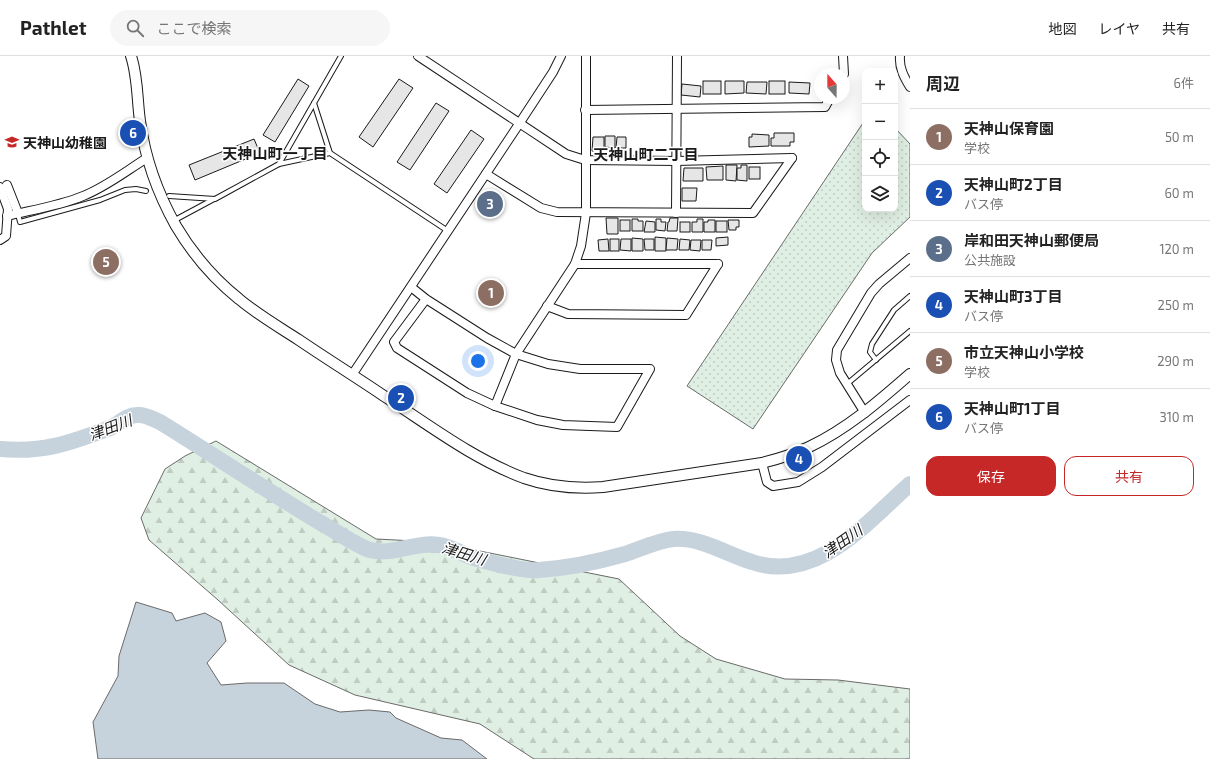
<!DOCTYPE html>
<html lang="ja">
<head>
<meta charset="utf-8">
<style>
	body { margin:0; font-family:"Exo 2","Noto Sans JP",sans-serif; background:#f6f6f6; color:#222 }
	.controls { position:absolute; right:12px; top:12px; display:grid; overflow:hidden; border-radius:8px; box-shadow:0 4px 16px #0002 }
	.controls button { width:36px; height:36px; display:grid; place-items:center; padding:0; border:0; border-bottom:1px solid #e0e0e0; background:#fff; color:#222; font:20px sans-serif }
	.compass { position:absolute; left:814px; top:12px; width:36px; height:36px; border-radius:50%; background:#fff; box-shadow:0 4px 16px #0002; rotate:339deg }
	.you { position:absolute; left:478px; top:305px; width:14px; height:14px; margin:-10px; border:3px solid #fff; border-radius:50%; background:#1a73e8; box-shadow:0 0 0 6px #1a73e833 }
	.badge { display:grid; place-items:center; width:26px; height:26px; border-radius:50%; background:#c62828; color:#fff; font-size:13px; font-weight:700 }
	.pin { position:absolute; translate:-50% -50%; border:2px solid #fff; box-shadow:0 1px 4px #0006 }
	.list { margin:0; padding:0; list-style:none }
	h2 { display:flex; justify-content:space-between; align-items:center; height:52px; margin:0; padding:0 16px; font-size:17px }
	h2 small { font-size:13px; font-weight:400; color:#767676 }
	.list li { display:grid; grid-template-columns:26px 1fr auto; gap:12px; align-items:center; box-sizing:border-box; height:56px; padding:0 16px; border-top:1px solid #e0e0e0 }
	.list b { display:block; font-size:15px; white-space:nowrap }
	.list p { margin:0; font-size:13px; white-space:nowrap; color:#767676 }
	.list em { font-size:13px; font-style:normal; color:#767676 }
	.actions { display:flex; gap:8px; padding:12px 16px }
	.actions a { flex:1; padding:9px 0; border:1px solid #c62828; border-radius:12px; text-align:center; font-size:14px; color:#c62828 }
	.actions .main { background:#c62828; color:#fff }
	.icon { flex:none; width:22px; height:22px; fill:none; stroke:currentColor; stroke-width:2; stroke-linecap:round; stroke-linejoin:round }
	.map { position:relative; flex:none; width:910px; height:703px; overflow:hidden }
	header { display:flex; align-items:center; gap:24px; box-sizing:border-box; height:56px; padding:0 20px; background:#fff; border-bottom:1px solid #e0e0e0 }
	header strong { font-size:19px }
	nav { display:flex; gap:22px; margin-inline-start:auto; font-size:14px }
	.search { width:280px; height:36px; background:#f6f6f6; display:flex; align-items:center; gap:10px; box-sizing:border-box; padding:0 14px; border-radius:22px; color:#767676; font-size:15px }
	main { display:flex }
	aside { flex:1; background:#fff }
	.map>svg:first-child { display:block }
	.grass { fill:url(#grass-dots); stroke:#6a6a6a }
	.forest { fill:url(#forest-firs); stroke:#6a6a6a }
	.water { fill:#c6d2dc; stroke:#6a6a6a }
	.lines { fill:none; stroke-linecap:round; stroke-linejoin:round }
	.river { stroke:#c6d2dc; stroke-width:16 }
	.building { fill:#e6e6e6; stroke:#1a1a1a }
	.service-casing { stroke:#1a1a1a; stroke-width:6 }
	.minor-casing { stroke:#1a1a1a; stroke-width:10 }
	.tertiary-casing { stroke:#1a1a1a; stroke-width:12 }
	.service { stroke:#fff; stroke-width:4 }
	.minor { stroke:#fff; stroke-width:8 }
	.tertiary { stroke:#fff; stroke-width:10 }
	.labels { text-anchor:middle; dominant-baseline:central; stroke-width:3; stroke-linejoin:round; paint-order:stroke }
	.poi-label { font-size:14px; font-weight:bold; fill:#1a1a1a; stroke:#fff; text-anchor:start }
	.neighbourhood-label { font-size:15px; font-weight:bold; fill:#1a1a1a; stroke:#fff }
	.water-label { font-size:15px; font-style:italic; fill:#1a1a1a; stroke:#fff }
</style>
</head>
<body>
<header>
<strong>Pathlet</strong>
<div class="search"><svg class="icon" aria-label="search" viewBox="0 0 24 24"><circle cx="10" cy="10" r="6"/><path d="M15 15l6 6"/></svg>ここで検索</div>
<nav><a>地図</a><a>レイヤ</a><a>共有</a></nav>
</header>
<main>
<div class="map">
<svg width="910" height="703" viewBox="0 0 910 703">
	<defs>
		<pattern id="grass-dots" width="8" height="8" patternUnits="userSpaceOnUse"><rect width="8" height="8" fill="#e0efe3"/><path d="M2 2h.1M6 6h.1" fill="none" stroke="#c0ccc2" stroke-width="1.8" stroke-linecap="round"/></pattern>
		<pattern id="forest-firs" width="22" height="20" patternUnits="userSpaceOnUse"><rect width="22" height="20" fill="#e0efe3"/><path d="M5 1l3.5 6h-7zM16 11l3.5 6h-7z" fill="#c0ccc2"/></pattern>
	</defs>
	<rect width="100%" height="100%" fill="#fff"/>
	<polygon class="grass" points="865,64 865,153 895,153 895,72 910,88 910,161 872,197 753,373 687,330"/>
	<polygon class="forest" points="216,385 376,483 435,486 619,523 680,580 716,603 785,623 838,624 910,633 910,703 534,703 480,668 355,639 289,609 218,544 149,484 141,462 165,413 185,400"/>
	<polygon class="water" points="136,546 172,557 176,565 205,557 221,566 226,585 207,607 221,629 247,627 284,627 315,648 340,656 369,654 390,656 396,662 441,682 462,684 487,703 98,703 93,666 118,620 119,600"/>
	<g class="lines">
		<path class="river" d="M0 393C43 397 70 387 110 372 119 368 126 359 137 359 145 358 153 363 160 366 215 400 270 437 326 470 337 476 359 491 370 494 393 500 416 485 439 489 452 491 462 498 474 502 488 506 526 516 539 514 569 512 597 506 625 498 640 493 657 485 673 483 701 481 726 498 752 506 817 528 867 466 910 428"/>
	</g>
	<g class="building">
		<polygon points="298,23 309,30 275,86 263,79"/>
		<polygon points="399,23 413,32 373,91 359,81"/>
		<rect x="703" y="25" width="18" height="13"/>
		<polygon points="725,25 744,25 744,37 725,38"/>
		<rect x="769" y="25" width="16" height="13"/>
		<polygon points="747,26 767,26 766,38 746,37"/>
		<polygon points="789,26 810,27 809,38 789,37"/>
		<polygon points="682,28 701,30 700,41 681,39"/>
		<polygon points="436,47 449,55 410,114 397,106"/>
		<polygon points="471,74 484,83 447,137 434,128"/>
		<polygon points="774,77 794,77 794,86 790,86 790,90 771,90 771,82 774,82"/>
		<polygon points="752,78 769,79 769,90 749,91 749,81 752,81"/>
		<polygon points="605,80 615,80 615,92 605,91"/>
		<polygon points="593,81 604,81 604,95 592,95"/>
		<polygon points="617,81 626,81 626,92 616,92"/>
		<polygon points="254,83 260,97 195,124 189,109"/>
		<polygon points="726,109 737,109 736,125 726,124"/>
		<polygon points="741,109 747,109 747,125 737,124 737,112 741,112"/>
		<polygon points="723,110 723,124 707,124 706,111"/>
		<rect x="749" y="111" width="11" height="12"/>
		<polygon points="684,112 703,112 703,125 683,125"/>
		<polygon points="682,132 697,132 696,145 682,145"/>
		<polygon points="606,162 618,162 618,178 607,178"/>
		<polygon points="670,162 678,162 677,175 667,175 668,166 669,166"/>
		<polygon points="632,163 638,163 638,165 643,165 643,175 632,175"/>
		<polygon points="656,163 661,163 661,166 666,166 665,175 656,174"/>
		<polygon points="697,163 703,163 703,176 692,176 692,166 697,166"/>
		<rect x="620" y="164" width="10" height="11"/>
		<polygon points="708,164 715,164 715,176 704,176 704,166 708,166"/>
		<polygon points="728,164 739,164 739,171 736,171 736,174 729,174"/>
		<polygon points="646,165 655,166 655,176 644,176"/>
		<rect x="716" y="165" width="11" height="11"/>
		<rect x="680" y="166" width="10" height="10"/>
		<polygon points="655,181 666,182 666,195 655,195"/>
		<polygon points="728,181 728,189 716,190 716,182"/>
		<polygon points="632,182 643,183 643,195 632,195"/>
		<polygon points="667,182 678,183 677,194 666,194"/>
		<polygon points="608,183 609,195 599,195 598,184"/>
		<rect x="610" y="183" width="9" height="12"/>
		<polygon points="621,183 631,183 631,195 620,194"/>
		<polygon points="644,183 654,183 654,194 645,194"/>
		<polygon points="680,183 690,184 689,194 679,194"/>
		<polygon points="691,184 701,184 700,195 690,194"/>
		<polygon points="702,184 712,184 711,194 702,194"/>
	</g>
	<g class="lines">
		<defs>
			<g id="service">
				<polyline points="314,47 330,97"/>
				<polyline points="279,108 341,0"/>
				<polyline points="169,140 215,143 279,108 330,97 448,175"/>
				<polyline points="18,158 20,166 100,144 125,134 136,133 146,135"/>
				<polyline points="173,165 214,143"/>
				<polyline points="876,304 870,296 872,288 894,254 910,240"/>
				<polyline points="847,328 910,275"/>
			</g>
			<g id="minor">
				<polyline points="418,0 566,98 585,104 676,105 792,102"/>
				<polyline points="843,0 844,18"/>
				<path d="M900 0C899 12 904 21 910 31"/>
				<polyline points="585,54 825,51 830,42"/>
				<polyline points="486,118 541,152 557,156 753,157 792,102"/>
				<polyline points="7,129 18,157"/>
				<polyline points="0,131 8,153 6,180 0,184"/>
				<polyline points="676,157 677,0"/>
				<path d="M7 160C32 154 59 150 83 140 106 131 126 115 147 102"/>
				<polyline points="575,208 718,208"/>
				<polyline points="411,231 426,243 487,282 516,298 548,308 580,313 650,313 617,371 563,369 537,364 495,350 467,337 397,292 394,286 426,243"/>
				<polyline points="547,250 568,258 686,259 718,208"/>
				<polyline points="352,319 519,68 553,16 561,0"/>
				<polyline points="495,350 516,298 575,208 581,190 586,157 586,0"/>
				<polyline points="865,357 840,317 836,304 837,294 871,237 879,228 910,202"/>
				<polyline points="762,407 767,426 773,430 798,426 822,411 910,344"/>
			</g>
			<path id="tertiary" d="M131 0C138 21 137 44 140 65 145 102 158 138 176 170 192 197 214 223 239 243 258 259 279 271 299 284 327 303 356 321 384 340 429 369 473 403 524 422 550 431 576 433 603 431L762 407C778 403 794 398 809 391 847 373 878 346 910 318"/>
		</defs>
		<use href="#service" class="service-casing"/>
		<use href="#minor" class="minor-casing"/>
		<use href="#tertiary" class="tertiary-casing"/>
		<use href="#service" class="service"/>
		<use href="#minor" class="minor"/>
		<use href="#tertiary" class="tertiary"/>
	</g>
	<defs>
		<symbol id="school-bare" viewBox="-9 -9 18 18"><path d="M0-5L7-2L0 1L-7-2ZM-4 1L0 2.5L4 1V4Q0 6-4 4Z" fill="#c62828" stroke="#fff" stroke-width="2.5" paint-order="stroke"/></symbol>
	</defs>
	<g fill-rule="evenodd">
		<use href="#school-bare" x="2" y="76" width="20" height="20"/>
	</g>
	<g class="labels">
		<g class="poi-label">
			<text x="23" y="86">天神山幼稚園</text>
		</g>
		<g class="neighbourhood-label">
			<text x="275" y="97">天神山町一丁目</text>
			<text x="646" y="98">天神山町二丁目</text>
		</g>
		<g class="water-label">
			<text transform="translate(110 371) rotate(-21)">津田川</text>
			<text transform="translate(842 485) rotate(-35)">津田川</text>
			<text transform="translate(464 497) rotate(17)">津田川</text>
		</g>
	</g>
</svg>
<div class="controls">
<button>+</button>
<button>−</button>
<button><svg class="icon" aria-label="locate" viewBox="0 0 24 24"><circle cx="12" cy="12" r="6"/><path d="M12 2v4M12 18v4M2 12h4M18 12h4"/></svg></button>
<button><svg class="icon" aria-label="layers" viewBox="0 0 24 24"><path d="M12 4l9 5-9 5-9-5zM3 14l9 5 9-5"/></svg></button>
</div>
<svg class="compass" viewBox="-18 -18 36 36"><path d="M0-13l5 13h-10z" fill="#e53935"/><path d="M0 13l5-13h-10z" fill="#767676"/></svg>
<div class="you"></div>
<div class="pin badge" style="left:491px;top:237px;background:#8d6e63">1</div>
<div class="pin badge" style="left:401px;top:342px;background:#1a4fb4">2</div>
<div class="pin badge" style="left:490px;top:148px;background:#5c6f8a">3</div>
<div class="pin badge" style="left:799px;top:403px;background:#1a4fb4">4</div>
<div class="pin badge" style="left:106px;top:206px;background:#8d6e63">5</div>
<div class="pin badge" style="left:133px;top:77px;background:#1a4fb4">6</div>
</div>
<aside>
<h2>周辺<small>6件</small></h2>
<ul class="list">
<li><span class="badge" style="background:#8d6e63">1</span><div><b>天神山保育園</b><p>学校</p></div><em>50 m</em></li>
<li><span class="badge" style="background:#1a4fb4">2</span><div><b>天神山町2丁目</b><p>バス停</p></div><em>60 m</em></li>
<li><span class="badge" style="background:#5c6f8a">3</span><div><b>岸和田天神山郵便局</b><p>公共施設</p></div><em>120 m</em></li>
<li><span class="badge" style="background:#1a4fb4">4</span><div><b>天神山町3丁目</b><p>バス停</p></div><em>250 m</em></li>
<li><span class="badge" style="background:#8d6e63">5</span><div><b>市立天神山小学校</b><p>学校</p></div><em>290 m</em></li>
<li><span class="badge" style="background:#1a4fb4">6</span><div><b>天神山町1丁目</b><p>バス停</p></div><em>310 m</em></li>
</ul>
<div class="actions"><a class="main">保存</a><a>共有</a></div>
</aside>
</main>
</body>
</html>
